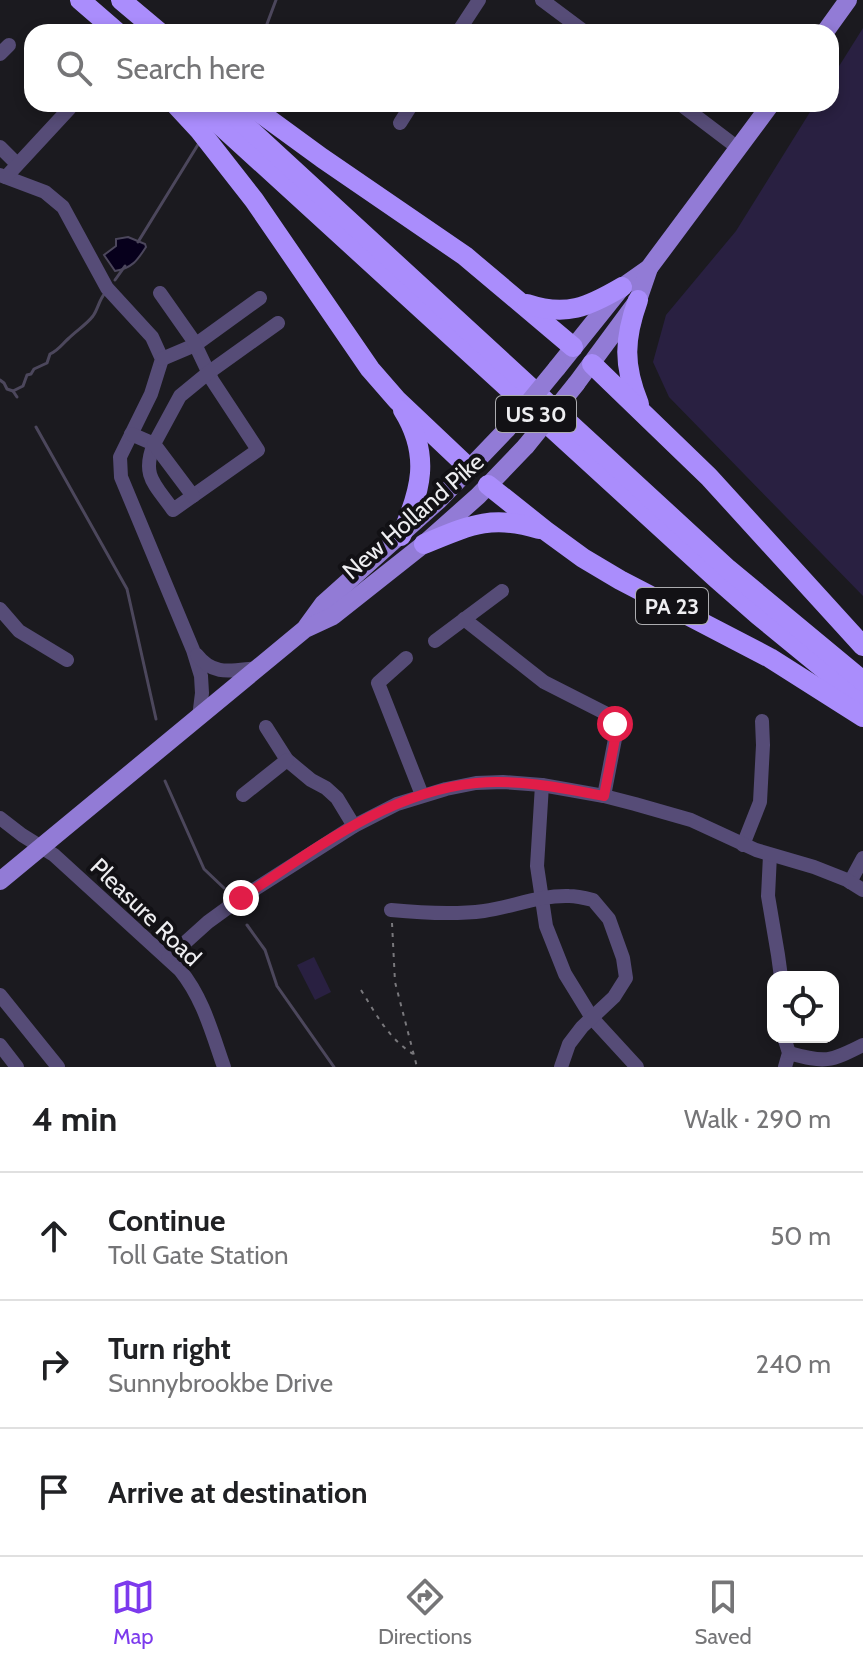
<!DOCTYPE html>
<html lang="en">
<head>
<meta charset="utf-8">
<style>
	body { margin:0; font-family:Cabin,sans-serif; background:#f2f2f2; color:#202124 }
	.controls { position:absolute; right:24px; bottom:24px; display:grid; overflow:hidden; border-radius:16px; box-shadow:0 4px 12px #0003 }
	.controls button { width:72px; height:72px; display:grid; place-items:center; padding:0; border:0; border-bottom:2px solid #e0e0e0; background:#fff; color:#202124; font:40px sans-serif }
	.stop { position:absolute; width:24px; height:24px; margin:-18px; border:6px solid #e11d48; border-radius:50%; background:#fff }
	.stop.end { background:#e11d48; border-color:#fff; box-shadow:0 2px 8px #0008 }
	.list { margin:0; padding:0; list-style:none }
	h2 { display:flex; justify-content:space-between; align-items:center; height:104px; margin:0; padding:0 32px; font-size:34px }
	h2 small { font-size:26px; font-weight:400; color:#757577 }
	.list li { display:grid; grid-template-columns:52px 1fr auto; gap:24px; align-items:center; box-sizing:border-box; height:128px; padding:0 32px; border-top:2px solid #e0e0e0 }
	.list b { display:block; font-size:30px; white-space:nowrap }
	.list p { margin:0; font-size:26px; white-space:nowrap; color:#757577 }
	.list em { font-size:26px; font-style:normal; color:#757577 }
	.icon { flex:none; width:44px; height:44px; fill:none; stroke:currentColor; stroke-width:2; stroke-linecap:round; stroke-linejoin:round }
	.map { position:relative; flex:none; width:863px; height:1067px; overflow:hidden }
	.search { position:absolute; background:#fff; box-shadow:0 4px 12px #0003; left:24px; right:24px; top:24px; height:88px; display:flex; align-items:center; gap:20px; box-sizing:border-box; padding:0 28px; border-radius:24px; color:#757577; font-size:30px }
	.sheet { height:488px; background:#fff }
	nav { display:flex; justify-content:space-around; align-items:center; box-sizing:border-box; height:112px; border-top:2px solid #e0e0e0; background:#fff; font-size:22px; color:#757577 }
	nav a { display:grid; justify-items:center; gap:4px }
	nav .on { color:#7c3aed }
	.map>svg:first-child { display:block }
	.green { fill:#292041 }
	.water { fill:#07001c; stroke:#4c475c; stroke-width:2 }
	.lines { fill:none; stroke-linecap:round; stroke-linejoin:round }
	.stream { stroke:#4c475c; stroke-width:3 }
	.path { stroke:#79787c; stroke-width:2; stroke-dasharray:4 6; stroke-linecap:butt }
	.minor { stroke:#564c77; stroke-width:14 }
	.major { stroke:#927bd6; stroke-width:18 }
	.highway { stroke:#aa8dfc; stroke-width:20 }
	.major-bridge { stroke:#927bd6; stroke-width:18 }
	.route { stroke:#e11d48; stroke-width:10 }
	.labels { text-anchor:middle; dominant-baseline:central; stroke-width:8; stroke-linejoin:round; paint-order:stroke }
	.shield { fill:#121115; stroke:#acacaf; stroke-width:2 }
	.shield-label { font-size:22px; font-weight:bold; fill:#eeeef1 }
	.street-label { font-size:24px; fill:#eeeef1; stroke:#121115 }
</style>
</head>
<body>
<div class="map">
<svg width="863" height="1067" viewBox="0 0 863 1067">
	<rect width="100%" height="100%" fill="#1b1a1f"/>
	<g class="green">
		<polygon points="863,28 863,596 669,397 653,362 666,315 736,231 815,104 831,104 831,79"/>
		<polygon points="314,957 331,992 315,1000 297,965"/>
	</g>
	<path class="water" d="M128 237 145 244 146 247C137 261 132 268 115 271L104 255 116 246V239Z"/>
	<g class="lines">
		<g class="stream">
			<polyline points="264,32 276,0"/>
			<polyline points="138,242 199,143"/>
			<polyline points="115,280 125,266"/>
			<polyline points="0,380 4,383 7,389 13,391 17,397"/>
			<path d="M13 391 23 386 27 375 31 374 34 369 47 363 50 354C59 350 62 344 69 338 77 330 86 325 93 316 98 309 99 300 105 293"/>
			<polyline points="36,427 127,589 156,719"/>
			<polyline points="165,781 204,869 224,888"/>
			<polyline points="247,925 265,950 277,986 334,1067"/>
		</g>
		<g class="path">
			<polyline points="392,923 395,982 417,1067"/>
			<path d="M361 990C376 1014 388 1038 413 1054"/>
		</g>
		<g class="minor">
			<polyline points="542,0 585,32"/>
			<polyline points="458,32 479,0"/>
			<polyline points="0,54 9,45"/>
			<polyline points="680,104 738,148"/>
			<polyline points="400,123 412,104"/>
			<polyline points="0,147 17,164"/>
			<polyline points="0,175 45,192 63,207 107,288 152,337 162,359 151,394 120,457 121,477 193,650 201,676 202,693 199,717"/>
			<polyline points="6,177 69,109"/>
			<polyline points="162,359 195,345 260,298"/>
			<path d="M131 434 154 444C141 476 155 484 173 510L258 450 212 380 193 340 160 293"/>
			<polyline points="193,496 154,444 180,396 208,373 278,323"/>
			<polyline points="0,609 19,631 67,660"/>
			<polyline points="464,619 544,682 605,713 615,724 615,739 604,796"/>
			<polyline points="435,641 502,591"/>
			<path d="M197 655C214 677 233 670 258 668"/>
			<polyline points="406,658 378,683 422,795"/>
			<polyline points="266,727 287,760 311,780 326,788 337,798 354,826"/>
			<polyline points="542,785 537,866 546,926 565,974 592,1018 637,1067"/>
			<polyline points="243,795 287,760"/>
			<path d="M0 818 22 835 54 855 180 970C203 998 212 1033 224 1067"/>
			<polyline points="743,845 760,802 763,745 762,721"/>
			<polyline points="770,855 768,896 778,955 781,977"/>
			<polyline points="850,882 863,858"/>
			<path d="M391 910C422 913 453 915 484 911 512 907 540 895 569 896 577 896 585 898 593 900L609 919 623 958 626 978 614 997 582 1027 569 1044 561 1067"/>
			<polyline points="168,958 208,922 241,898 354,826 397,804 446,789 476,783 503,782 542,785 604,796 635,804 691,820 756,850 814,867 847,880 863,890"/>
			<polyline points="0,995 58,1067"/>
			<polyline points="784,1037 789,1053 785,1067"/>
			<polyline points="0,1045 17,1067"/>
			<path d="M789 1053C825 1063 830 1062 863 1045"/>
		</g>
		<g class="major">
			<polyline points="825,32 848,0"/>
			<polyline points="557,368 622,287 649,268 771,104"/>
			<polyline points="576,384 638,300 649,268"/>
			<polyline points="307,626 323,604 439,500 507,429"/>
			<polyline points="0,881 305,629 333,616 424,544 478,496 526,446"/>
		</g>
		<g class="highway">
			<polyline points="80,0 117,32"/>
			<polyline points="121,0 159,32"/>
			<polyline points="175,104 200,131 254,200 370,369 397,400 470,469"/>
			<polyline points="197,104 716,578 758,615 863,701"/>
			<polyline points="222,104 728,569 863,681"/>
			<polyline points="248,104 322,158 465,256 573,347"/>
			<path d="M638 300C624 339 623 365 639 404"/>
			<path d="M527 304C566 317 588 307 622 287"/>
			<polyline points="592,364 709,477 863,646"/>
			<polyline points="488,485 546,531 583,558 620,580 770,658 863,717"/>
			<path d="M401 536C421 491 431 455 403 410"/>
			<path d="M424 544C468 526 491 514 539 529"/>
		</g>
		<g class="major-bridge">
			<polyline points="507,429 557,368"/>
			<polyline points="526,446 576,384"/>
		</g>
	</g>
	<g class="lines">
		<path class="route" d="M241 898C313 851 387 792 476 783 519 779 562 788 604 796L615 739V724"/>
	</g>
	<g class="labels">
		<g class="shield">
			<rect x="496" y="396" width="80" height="36" rx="6"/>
			<rect x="636" y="588" width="72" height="36" rx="6"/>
		</g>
		<g class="shield-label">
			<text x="536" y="414">US 30</text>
			<text x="672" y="606">PA 23</text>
		</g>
		<g class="street-label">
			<text transform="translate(413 516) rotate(-41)">New Holland Pike</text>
			<text transform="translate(146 912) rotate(44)">Pleasure Road</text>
		</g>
	</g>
</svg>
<div class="controls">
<button><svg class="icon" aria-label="locate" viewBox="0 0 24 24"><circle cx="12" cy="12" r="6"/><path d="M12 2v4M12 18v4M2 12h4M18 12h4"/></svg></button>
</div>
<div class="stop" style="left:615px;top:724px"></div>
<div class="stop end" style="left:241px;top:898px"></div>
<div class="search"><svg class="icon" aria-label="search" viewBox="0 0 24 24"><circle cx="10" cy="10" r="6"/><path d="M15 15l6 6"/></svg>Search here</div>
</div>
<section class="sheet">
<h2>4 min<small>Walk · 290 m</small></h2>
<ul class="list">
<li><svg class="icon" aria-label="ahead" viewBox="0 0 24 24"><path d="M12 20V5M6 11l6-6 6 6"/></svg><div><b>Continue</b><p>Toll Gate Station</p></div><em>50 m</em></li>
<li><svg class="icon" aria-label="right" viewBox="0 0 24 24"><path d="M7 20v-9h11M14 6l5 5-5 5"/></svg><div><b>Turn right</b><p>Sunnybrookbe Drive</p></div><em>240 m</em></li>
<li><svg class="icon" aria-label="arrive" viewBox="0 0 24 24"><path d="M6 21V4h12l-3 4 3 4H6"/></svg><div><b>Arrive at destination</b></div></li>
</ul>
</section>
<nav>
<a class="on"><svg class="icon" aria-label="map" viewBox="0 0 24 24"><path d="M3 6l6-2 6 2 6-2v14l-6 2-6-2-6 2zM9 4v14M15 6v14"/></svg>Map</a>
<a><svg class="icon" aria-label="directions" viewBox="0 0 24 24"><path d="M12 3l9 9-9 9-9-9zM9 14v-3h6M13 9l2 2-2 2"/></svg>Directions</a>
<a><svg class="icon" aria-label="saved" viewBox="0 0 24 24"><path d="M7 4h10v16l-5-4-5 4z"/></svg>Saved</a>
</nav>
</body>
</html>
